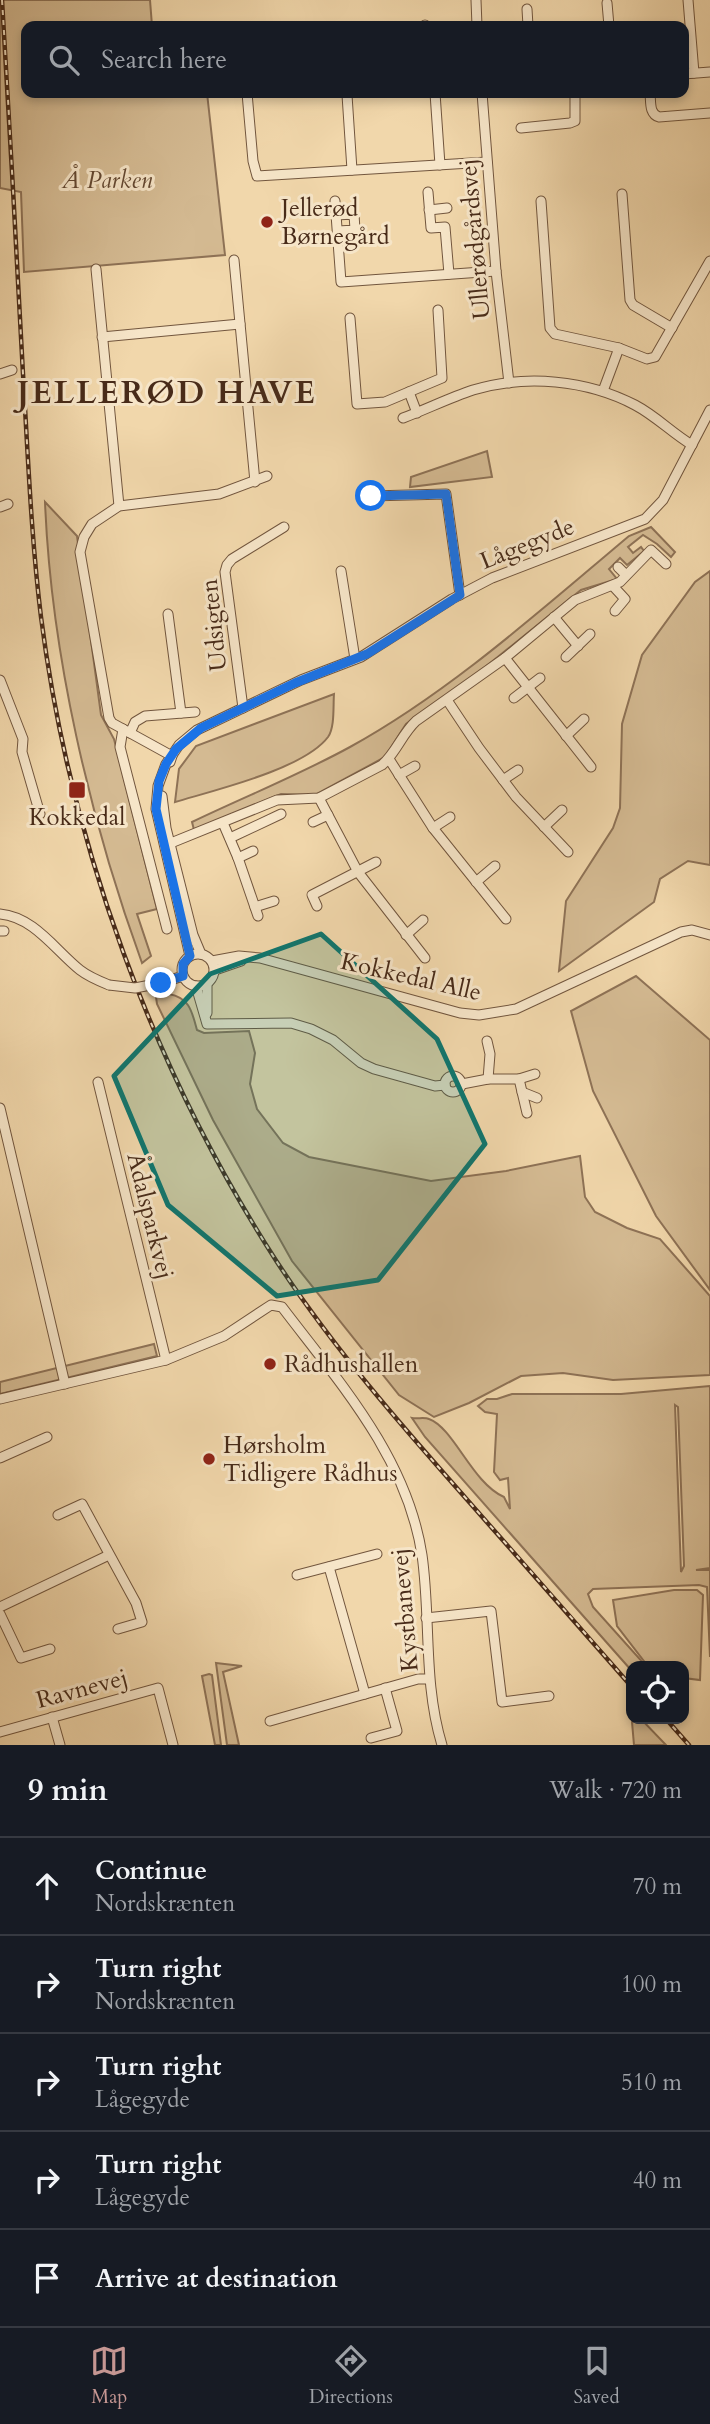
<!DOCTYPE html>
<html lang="en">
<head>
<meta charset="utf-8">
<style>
	body { margin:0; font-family:Cardo,serif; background:#242831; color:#f1f3f6 }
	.controls { position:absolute; right:21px; bottom:21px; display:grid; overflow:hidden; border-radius:14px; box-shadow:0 4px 10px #0003 }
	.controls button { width:63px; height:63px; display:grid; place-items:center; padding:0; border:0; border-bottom:2px solid #363941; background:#171b24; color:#f1f3f6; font:35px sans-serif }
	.stop { position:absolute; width:21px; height:21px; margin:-16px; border:5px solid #1a73e8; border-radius:50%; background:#fff }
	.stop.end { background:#1a73e8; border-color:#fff; box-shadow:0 2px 7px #0008 }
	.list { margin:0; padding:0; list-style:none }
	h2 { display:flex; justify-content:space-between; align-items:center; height:91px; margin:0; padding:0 28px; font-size:30px }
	h2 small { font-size:23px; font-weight:400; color:#9ea1a6 }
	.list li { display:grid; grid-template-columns:46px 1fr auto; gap:21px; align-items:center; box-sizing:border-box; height:98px; padding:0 28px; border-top:2px solid #363941 }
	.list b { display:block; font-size:26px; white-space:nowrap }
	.list p { margin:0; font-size:23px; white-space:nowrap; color:#9ea1a6 }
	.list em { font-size:23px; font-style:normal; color:#9ea1a6 }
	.icon { flex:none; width:38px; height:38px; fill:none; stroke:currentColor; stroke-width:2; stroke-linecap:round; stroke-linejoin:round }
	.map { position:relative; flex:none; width:710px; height:1745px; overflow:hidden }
	.search { position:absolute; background:#171b24; box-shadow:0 4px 10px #0003; left:21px; right:21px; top:21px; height:77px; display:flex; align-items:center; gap:18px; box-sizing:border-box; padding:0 24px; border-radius:14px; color:#9ea1a6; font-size:26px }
	.sheet { height:581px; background:#171b24 }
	nav { display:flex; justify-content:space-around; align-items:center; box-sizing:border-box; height:98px; border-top:2px solid #363941; background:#171b24; font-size:19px; color:#9ea1a6 }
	nav a { display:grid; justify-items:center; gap:4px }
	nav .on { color:#c59692 }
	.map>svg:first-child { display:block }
	.green { fill:#d4ba92; stroke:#8e7256; stroke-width:2; fill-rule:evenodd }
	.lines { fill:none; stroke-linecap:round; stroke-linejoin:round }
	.minor-casing { stroke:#72563e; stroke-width:11 }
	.minor { stroke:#f6e5c8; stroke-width:9 }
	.rail-casing { stroke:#482b19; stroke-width:4.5 }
	.rail { stroke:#f6e5c8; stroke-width:2; stroke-dasharray:5; stroke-linecap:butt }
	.minor-bridge-casing { stroke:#72563e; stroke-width:11; stroke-linecap:butt }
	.minor-bridge { stroke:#f6e5c8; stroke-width:9 }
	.route { stroke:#1a73e8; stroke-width:9 }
	.marked { fill:#0f766e; fill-opacity:0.2; stroke:#0f766e; stroke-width:5; stroke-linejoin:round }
	.poi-dot { fill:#8f2418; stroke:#f6e5c8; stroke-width:2.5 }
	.labels { text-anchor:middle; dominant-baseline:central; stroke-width:6; stroke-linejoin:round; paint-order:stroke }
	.park-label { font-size:24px; font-style:italic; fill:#644831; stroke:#f6e5c8 }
	.poi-label { font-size:24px; fill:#482b19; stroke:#f6e5c8; text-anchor:start }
	.street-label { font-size:24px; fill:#482b19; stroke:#f6e5c8 }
	.district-label { font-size:32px; font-weight:bold; letter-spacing:2px; fill:#482b19; stroke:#f6e5c8 }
</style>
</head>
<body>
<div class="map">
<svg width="710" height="1745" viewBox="0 0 710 1745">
	<rect width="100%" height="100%" fill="#f1d7ab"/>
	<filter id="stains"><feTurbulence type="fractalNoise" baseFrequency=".00286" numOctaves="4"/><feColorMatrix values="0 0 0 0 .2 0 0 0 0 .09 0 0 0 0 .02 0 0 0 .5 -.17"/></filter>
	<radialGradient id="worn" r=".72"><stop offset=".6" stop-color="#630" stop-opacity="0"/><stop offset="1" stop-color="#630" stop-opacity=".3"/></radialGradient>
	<g class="green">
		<polygon points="0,0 150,0 152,26 26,26 26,93 207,93 225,255 24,272 21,192 0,188"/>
		<polygon points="487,451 492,477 410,487 411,477"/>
		<path d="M45 502 77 536 101 715 114 739 157 909 137 914 151 956 142 963C90 820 51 654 45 502Z"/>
		<path d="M651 527 675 552 671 557 657 544 643 535 628 547 633 553 641 547 644 551 627 565 620 558 609 569 617 579 581 590 479 672 406 724 385 757 315 795 281 794 194 830 192 822C244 797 299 775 350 747 450 692 542 609 629 536Z"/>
		<polygon points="710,571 710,865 688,861 660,879 654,902 559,971 566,901 613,828 620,808 622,724 642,655 695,582"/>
		<path d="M334 694C333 706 335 727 328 737 304 769 215 790 175 802L179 769 196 746Z"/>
		<polygon points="636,976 710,1040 710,1290 656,1216 593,1091 571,1011"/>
		<path d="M169 994C190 998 192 1012 197 1030L204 1033 249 1031 255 1053 250 1084 257 1109 283 1143 309 1157 431 1181 506 1171 580 1156 585 1197 595 1212 627 1228 660 1239 710 1296V1375L613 1380 563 1373 521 1376 469 1403 434 1417 399 1395 292 1261 213 1120 157 1004 156 997Z"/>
		<polygon points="154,1344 157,1356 0,1394 0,1382"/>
		<path d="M710 1386V1568L696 1570H710V1657L707 1587 699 1585 593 1589 588 1594 593 1607 646 1666H631V1670L425 1437 412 1418C417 1419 425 1417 429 1419 454 1428 472 1483 504 1497L510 1509 508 1478 500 1480 494 1472 497 1414 485 1412 478 1406 487 1399H497L512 1394H621ZM675 1405 678 1407 684 1566 681 1572Z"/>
		<polygon points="674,1590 697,1590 703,1595 700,1680 684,1678 684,1666 647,1665 617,1626 613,1600"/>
		<polygon points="216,1663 242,1666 223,1672 239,1745 227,1745"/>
		<polygon points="209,1674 212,1675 221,1745 215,1745 202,1676"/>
		<polygon points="637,1719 641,1719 666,1745 634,1745 632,1722"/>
	</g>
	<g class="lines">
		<defs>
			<g id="minor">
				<polyline points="476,0 477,26"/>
				<polyline points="688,0 694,73"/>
				<polyline points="607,3 609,26"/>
				<polyline points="527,9 528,26"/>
				<polyline points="425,25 426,26"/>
				<polyline points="684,74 710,72"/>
				<polyline points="247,93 253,161 257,176 487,162"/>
				<polyline points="344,93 347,95 352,170"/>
				<polyline points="435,93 440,165"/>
				<polyline points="482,93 496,271 509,383"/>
				<path d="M650 93C651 102 649 114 659 117L710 113"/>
				<polyline points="521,128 570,123 575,121 575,93"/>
				<polyline points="428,192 431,228 445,227 449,274"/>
				<polyline points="622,194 630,300 633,305 672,328"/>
				<polyline points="335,201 341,282 496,271"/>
				<polyline points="541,201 550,328 555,334 619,348 603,391"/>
				<polyline points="429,210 447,208"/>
				<polyline points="336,215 354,214 355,230 338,231"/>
				<polyline points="234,260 255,482"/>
				<polyline points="96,269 119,506"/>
				<polyline points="350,318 357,404 385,402 442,378 438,310"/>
				<polyline points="102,337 240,324"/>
				<polyline points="619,348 647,359 655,357 710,261"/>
				<polyline points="0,374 12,370"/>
				<polyline points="409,392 417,413"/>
				<path d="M403 418C427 409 449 398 473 390 526 374 587 380 635 405 656 416 672 433 692 445"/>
				<polyline points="371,496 446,494 460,595"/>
				<polyline points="0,507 8,504"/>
				<polyline points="618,567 626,575"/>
				<polyline points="341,571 355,659"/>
				<polyline points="613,586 625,599 615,611"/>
				<polyline points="168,614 181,713"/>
				<polyline points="554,617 578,646"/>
				<polyline points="566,657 590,634"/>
				<polyline points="505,658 591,767"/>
				<polyline points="0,680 23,739 22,752 40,814"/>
				<polyline points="514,698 540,678"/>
				<polyline points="447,700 479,748 516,797 568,852"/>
				<polyline points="243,708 225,572 227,565 232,559 284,527"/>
				<polyline points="123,729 120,747 167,929"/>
				<polyline points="130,733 135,722 145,716 195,712"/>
				<polyline points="566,736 584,719"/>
				<polyline points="389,759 433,828 506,919"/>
				<polyline points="170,762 172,756 112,723 109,718 80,552 84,537 92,524 119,506 219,494 267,476"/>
				<polyline points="399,775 415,766"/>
				<polyline points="503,780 518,770"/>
				<polyline points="162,796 166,828 193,935 201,954"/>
				<polyline points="319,798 358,872 425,958"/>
				<polyline points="313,822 328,815"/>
				<polyline points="223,823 238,858 258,916"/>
				<polyline points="544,827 562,810"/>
				<polyline points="433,828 450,817"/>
				<polyline points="230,838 281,814"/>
				<path d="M166 845 277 800 319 798 382 765C396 753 402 734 416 721L505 658 575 600 620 582 651 550 666 564"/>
				<polyline points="238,858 253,851"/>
				<polyline points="476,882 495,866"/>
				<polyline points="317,906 312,895 376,862"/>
				<polyline points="255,907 274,901"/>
				<path d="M0 914C34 917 55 950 80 970 89 977 99 981 109 985"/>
				<polyline points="0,931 4,931"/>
				<polyline points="406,935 423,920"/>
				<circle cx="198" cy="970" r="16"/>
				<polyline points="190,956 156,809 158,786 166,764 179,745 197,730 301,680 361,657 452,599 492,578 645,519 663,500 710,410"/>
				<polyline points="212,961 239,956 260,958 460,1013 479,1015 516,1009 681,932 692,930 710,935"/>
				<polyline points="215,970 241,961"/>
				<polyline points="161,983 183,976"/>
				<polyline points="196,986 207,1024 291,1023 311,1029 333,1040 361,1063 374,1069 435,1086 445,1085"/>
				<polyline points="207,1013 207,983"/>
				<polyline points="487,1041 490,1054 488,1079"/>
				<circle cx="453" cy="1084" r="8"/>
				<polyline points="519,1079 535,1074"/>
				<polyline points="98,1082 166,1360"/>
				<polyline points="462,1084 488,1079 519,1079 527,1113"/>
				<polyline points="522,1092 537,1098"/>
				<polyline points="0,1108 65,1384"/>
				<path d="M0 1399 166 1360 224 1336 271 1305 282 1307C339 1382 407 1457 422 1555 431 1618 423 1683 442 1745"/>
				<polyline points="0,1458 47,1437"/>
				<polyline points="58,1515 82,1504 136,1603 142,1622 118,1629"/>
				<polyline points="329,1567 365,1694"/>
				<polyline points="297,1575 377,1554"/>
				<polyline points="0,1607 109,1555"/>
				<polyline points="0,1614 21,1658 50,1649"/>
				<polyline points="426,1618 491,1611 502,1702 549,1696"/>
				<polyline points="52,1717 60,1745"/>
				<polyline points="270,1721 418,1679 429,1679"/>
				<polyline points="0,1732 158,1688 173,1745"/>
				<polyline points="371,1738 397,1731 385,1688"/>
			</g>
		</defs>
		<use href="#minor" class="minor-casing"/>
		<use href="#minor" class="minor"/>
		<defs>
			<g id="rail">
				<path d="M2 0C10 125 16 249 23 374 28 455 31 536 41 617 70 844 153 1070 277 1262 334 1349 402 1426 470 1503 524 1564 578 1625 631 1686"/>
				<polyline points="666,1719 689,1745"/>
			</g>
		</defs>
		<use href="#rail" class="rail-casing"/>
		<use href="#rail" class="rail"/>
		<defs>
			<polyline id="minor-bridge" points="109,985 135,988 161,983"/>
		</defs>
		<use href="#minor-bridge" class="minor-bridge-casing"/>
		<use href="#minor-bridge" class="minor-bridge"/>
	</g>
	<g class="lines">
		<polyline class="route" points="161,983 183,976 183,964 190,956 156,809 159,781 166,764 176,749 201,728 295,683 367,654 460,595 446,494 371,496"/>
	</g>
	<path class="marked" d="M321 934 437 1039 485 1144 378 1280 277 1296 168 1205 114 1076 210 974Z"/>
	<g class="poi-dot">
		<circle cx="267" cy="222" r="7"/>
		<rect x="68" y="781" width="18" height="18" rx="3.5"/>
		<circle cx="270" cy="1364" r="7"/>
		<circle cx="209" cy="1459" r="7"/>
	</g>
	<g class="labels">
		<g class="park-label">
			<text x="107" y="180">Å Parken</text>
		</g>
		<g class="poi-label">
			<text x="281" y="208">Jellerød<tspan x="281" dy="28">Børnegård</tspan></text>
			<text x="77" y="817" text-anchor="middle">Kokkedal</text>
			<text x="284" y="1364">Rådhushallen</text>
			<text x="223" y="1445">Hørsholm<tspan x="223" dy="28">Tidligere Rådhus</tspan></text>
		</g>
		<g class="street-label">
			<text transform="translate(475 239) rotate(-95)">Ullerødgårdsvej</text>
			<text transform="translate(527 544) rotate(-22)">Lågegyde</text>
			<text transform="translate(214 625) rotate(-96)">Udsigten</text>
			<text transform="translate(411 977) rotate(13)">Kokkedal Alle</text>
			<text transform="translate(150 1216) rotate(76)">Ådalsparkvej</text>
			<text transform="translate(405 1610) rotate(-95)">Kystbanevej</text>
			<text transform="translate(82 1689) rotate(-15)">Ravnevej</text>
		</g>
		<g class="district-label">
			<text x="167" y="393">JELLERØD HAVE</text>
		</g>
	</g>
	<rect width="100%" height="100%" filter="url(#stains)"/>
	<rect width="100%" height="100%" fill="url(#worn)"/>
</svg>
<div class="controls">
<button><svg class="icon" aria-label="locate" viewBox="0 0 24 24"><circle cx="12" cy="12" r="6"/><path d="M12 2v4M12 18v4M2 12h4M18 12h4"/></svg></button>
</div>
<div class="stop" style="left:371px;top:496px"></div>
<div class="stop end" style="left:161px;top:983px"></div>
<div class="search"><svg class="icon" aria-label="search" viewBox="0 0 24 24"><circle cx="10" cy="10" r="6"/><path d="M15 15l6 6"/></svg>Search here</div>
</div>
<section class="sheet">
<h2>9 min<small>Walk · 720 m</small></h2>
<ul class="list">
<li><svg class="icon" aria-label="ahead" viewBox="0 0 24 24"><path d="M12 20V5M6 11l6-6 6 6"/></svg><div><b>Continue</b><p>Nordskrænten</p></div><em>70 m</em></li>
<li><svg class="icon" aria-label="right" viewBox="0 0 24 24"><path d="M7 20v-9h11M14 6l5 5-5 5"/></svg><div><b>Turn right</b><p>Nordskrænten</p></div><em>100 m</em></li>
<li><svg class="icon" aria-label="right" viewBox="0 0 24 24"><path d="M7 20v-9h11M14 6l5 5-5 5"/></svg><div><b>Turn right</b><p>Lågegyde</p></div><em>510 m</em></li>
<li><svg class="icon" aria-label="right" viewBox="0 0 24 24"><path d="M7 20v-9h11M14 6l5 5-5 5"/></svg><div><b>Turn right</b><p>Lågegyde</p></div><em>40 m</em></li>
<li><svg class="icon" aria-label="arrive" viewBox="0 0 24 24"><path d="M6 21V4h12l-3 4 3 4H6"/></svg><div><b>Arrive at destination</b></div></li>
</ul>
</section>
<nav>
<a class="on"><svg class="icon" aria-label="map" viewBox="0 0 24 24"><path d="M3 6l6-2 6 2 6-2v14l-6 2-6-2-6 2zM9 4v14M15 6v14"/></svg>Map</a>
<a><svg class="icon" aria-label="directions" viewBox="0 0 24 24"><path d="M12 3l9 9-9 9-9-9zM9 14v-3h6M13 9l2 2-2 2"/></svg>Directions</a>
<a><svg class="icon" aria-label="saved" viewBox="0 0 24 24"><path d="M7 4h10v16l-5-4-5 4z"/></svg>Saved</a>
</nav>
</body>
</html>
